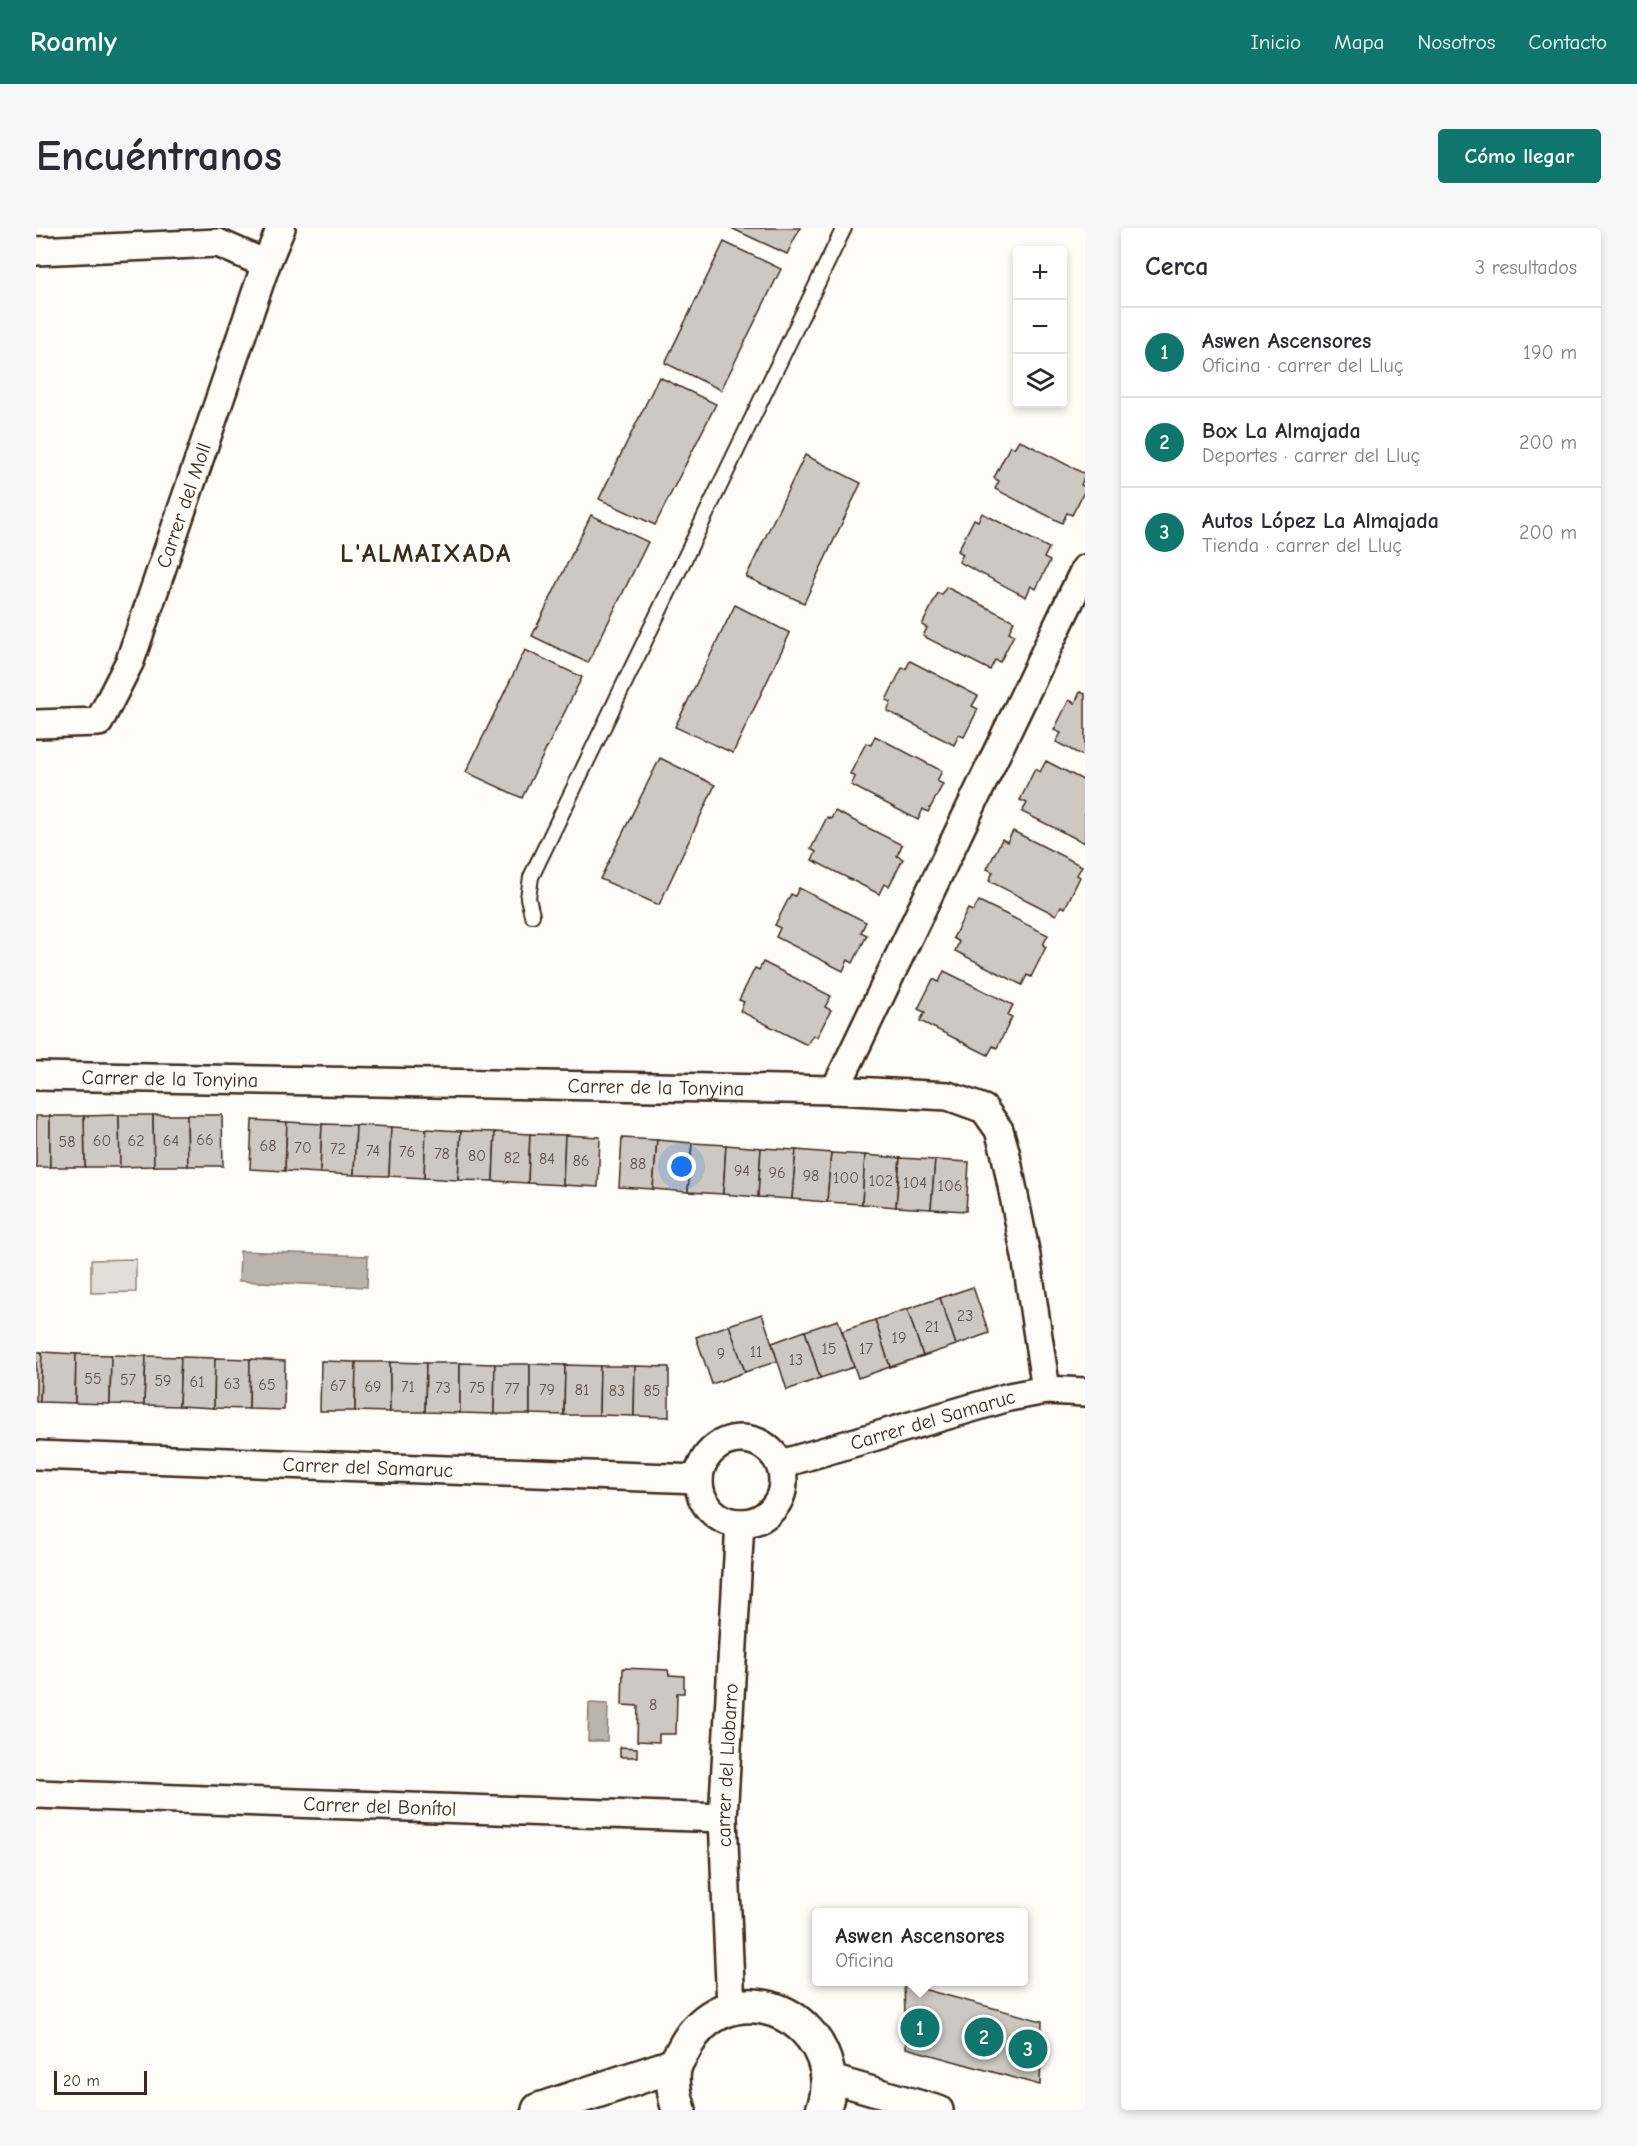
<!DOCTYPE html>
<html lang="es">
<head>
<meta charset="utf-8">
<style>
	body { margin:0; font-family:"Comic Neue",sans-serif; background:#f7f7f7; color:#2b2b33 }
	.controls { position:absolute; right:18px; top:18px; display:grid; overflow:hidden; border-radius:6px; box-shadow:0 3px 9px #0003 }
	.controls button { width:54px; height:54px; display:grid; place-items:center; padding:0; border:0; border-bottom:2px solid #e1e1e2; background:#fff; color:#2b2b33; font:30px sans-serif }
	.scale { position:absolute; left:18px; bottom:15px; width:93px; box-sizing:border-box; padding-left:6px; border:3px solid #3b2a1e; border-top:0; font-size:16px; line-height:21px; white-space:nowrap; color:#3b2a1e; -webkit-text-stroke:4px #fdfcf7; paint-order:stroke }
	.you { position:absolute; left:646px; top:939px; width:21px; height:21px; margin:-15px; border:4px solid #fff; border-radius:50%; background:#1a73e8; box-shadow:0 0 0 9px #1a73e833 }
	.badge { display:grid; place-items:center; width:39px; height:39px; border-radius:50%; background:#0f766e; color:#fff; font-size:20px; font-weight:700 }
	.pin { position:absolute; translate:-50% -50%; border:3px solid #fff; box-shadow:0 2px 6px #0006 }
	.popup { position:absolute; left:776px; top:1680px; width:216px; height:78px; box-sizing:border-box; display:grid; place-content:center; border-radius:6px; background:#fff; filter:drop-shadow(0 2px 4px #0005); font-size:20px; white-space:nowrap; color:#7c7c81 }
	.popup b { font-size:22px; color:#2b2b33 }
	.popup::after { content:''; position:absolute; left:50%; top:100%; margin-left:-12px; border:12px solid transparent; border-top-color:#fff }
	.list { margin:0; padding:0; list-style:none }
	h2 { display:flex; justify-content:space-between; align-items:center; height:78px; margin:0; padding:0 24px; font-size:26px }
	h2 small { font-size:20px; font-weight:400; color:#7c7c81 }
	.list li { display:grid; grid-template-columns:39px 1fr auto; gap:18px; align-items:center; box-sizing:border-box; height:90px; padding:0 24px; border-top:2px solid #e1e1e2 }
	.list b { display:block; font-size:22px; white-space:nowrap }
	.list p { margin:0; font-size:20px; white-space:nowrap; color:#7c7c81 }
	.list em { font-size:20px; font-style:normal; color:#7c7c81 }
	.icon { flex:none; width:33px; height:33px; fill:none; stroke:currentColor; stroke-width:2; stroke-linecap:round; stroke-linejoin:round }
	.map { position:relative; flex:none; width:1049px; height:1882px; overflow:hidden; border-radius:6px }
	header { display:flex; align-items:center; gap:36px; box-sizing:border-box; height:84px; padding:0 30px; background:#0f766e; color:#fff }
	header strong { font-size:28px }
	nav { display:flex; gap:33px; margin-inline-start:auto; font-size:21px }
	.intro { display:flex; align-items:center; justify-content:space-between; box-sizing:border-box; height:144px; padding:0 36px }
	h1 { margin:0; font-size:42px }
	.button { padding:15px 27px; border-radius:6px; background:#0f766e; color:#fff; font-size:21px; font-weight:700 }
	main { display:flex; gap:36px; padding:0 36px }
	aside { flex:1; background:#fff; border-radius:6px; box-shadow:0 3px 9px #0003 }
	.map>svg:first-child { display:block }
	.green { fill:#e1ded7; stroke:#8e847a; stroke-width:1.5 }
	.water { fill:#bbb4ad; stroke:#887d74; stroke-width:1.5 }
	.building { fill:#cdc8c2; stroke:#3b2a1e; stroke-width:1.5 }
	.lines { fill:none; stroke-linecap:round; stroke-linejoin:round }
	.lane-casing { stroke:#3b2a1e; stroke-width:18 }
	.street-casing { stroke:#3b2a1e; stroke-width:32 }
	.secondary-casing { stroke:#3b2a1e; stroke-width:38 }
	.lane { stroke:#fdfcf7; stroke-width:14 }
	.street { stroke:#fdfcf7; stroke-width:27 }
	.secondary { stroke:#fdfcf7; stroke-width:33 }
	.labels { text-anchor:middle; dominant-baseline:central; stroke-width:5; stroke-linejoin:round; paint-order:stroke }
	.number-label { font-size:16px; fill:#605247 }
	.street-label { font-size:20px; fill:#3b2a1e; stroke:#fdfcf7 }
	.district-label { font-size:26px; font-weight:bold; letter-spacing:1.5px; fill:#3b2a1e; stroke:#fdfcf7 }
</style>
</head>
<body>
<header>
<strong>Roamly</strong>
<nav><a>Inicio</a><a>Mapa</a><a>Nosotros</a><a>Contacto</a></nav>
</header>
<div class="intro"><h1>Encuéntranos</h1><a class="button">Cómo llegar</a></div>
<main>
<div class="map">
<svg width="1049" height="1882" viewBox="0 0 1049 1882">
	<rect width="100%" height="100%" fill="#fdfcf7"/>
	<filter id="ink" filterUnits="userSpaceOnUse"><feTurbulence type="fractalNoise" baseFrequency=".0167" numOctaves="2"/><feDisplacementMap in="SourceGraphic" scale="12" xChannelSelector="R" yChannelSelector="G"/><feConvolveMatrix kernelMatrix="1 2 1 2 8 2 1 2 1" color-interpolation-filters="sRGB"/></filter>
	<g filter="url(#ink)">
		<polygon class="green" points="100,1031 100,1064 55,1065 55,1032"/>
		<g class="water">
			<polygon points="204,1023 332,1028 331,1059 203,1053"/>
			<polygon points="553,1475 572,1476 571,1513 552,1513"/>
		</g>
		<g class="building">
			<polygon points="695,0 764,0 751,26"/>
			<polygon points="688,14 745,41 685,162 629,135"/>
			<polygon points="623,149 680,176 619,297 563,271"/>
			<polygon points="983,212 1049,246 1045,257 1049,259 1049,262 1036,287 1031,285 1026,295 959,261 963,253 958,250 974,218 978,220"/>
			<polygon points="769,227 825,255 768,375 710,349"/>
			<polygon points="946,285 1013,320 1008,330 1014,333 1000,361 995,358 990,369 923,334 927,326 922,323 938,291 942,293"/>
			<polygon points="555,287 612,314 552,435 496,408"/>
			<polygon points="910,359 978,393 973,404 978,407 964,434 959,432 954,442 887,408 891,400 886,397 902,365 906,367"/>
			<polygon points="699,377 754,405 697,525 639,499"/>
			<polygon points="489,422 546,449 486,570 430,544"/>
			<polygon points="874,433 942,468 936,478 942,481 928,509 923,507 918,517 851,483 855,474 850,472 866,440 870,441"/>
			<polygon points="1044,464 1049,466 1049,529 1020,514 1025,505 1018,502 1033,472 1039,475"/>
			<polygon points="839,508 906,543 901,553 907,556 892,584 887,581 882,592 815,557 819,549 814,546 830,515 835,517"/>
			<polygon points="624,530 679,557 623,677 564,651"/>
			<polygon points="1010,533 1049,553 1049,615 986,584 991,575 984,572 999,541 1004,544"/>
			<polygon points="799,583 866,617 861,628 867,631 853,658 848,656 843,666 776,632 780,624 775,621 791,589 795,591"/>
			<polygon points="977,603 1046,638 1041,647 1044,649 1029,680 1025,678 1020,687 953,653 957,644 951,641 966,611 971,614"/>
			<polygon points="763,660 830,694 825,704 831,707 817,735 812,732 807,743 740,709 744,700 739,697 755,666 759,668"/>
			<polygon points="943,673 1012,707 1007,717 1010,719 995,749 991,747 986,757 919,723 923,714 917,710 932,681 937,683"/>
			<polygon points="727,734 795,768 789,779 795,782 781,809 777,807 771,817 704,783 708,774 703,772 719,740 723,742"/>
			<polygon points="908,743 977,777 972,787 976,789 961,820 957,818 952,827 884,793 889,784 882,781 897,751 903,754"/>
			<polygon points="83,887 84,939 49,939 48,888"/>
			<polygon points="83,887 117,887 118,938 84,939"/>
			<polygon points="117,887 151,887 152,938 118,938"/>
			<polygon points="151,887 186,887 187,938 152,938"/>
			<rect x="0" y="888" width="14" height="51"/>
			<polygon points="14,888 48,888 49,939 14,939"/>
			<polygon points="216,892 251,894 249,943 214,941"/>
			<polygon points="251,894 286,896 284,945 249,943"/>
			<polygon points="286,896 320,897 318,947 284,945"/>
			<polygon points="320,897 355,899 353,948 318,947"/>
			<polygon points="355,899 390,901 388,950 353,948"/>
			<polygon points="390,901 425,903 422,952 388,950"/>
			<polygon points="425,903 459,904 457,953 422,952"/>
			<polygon points="459,904 494,906 492,955 457,953"/>
			<polygon points="494,906 529,907 527,957 492,955"/>
			<polygon points="529,907 564,909 562,959 527,957"/>
			<polygon points="586,910 621,912 617,961 583,959"/>
			<polygon points="621,912 656,915 652,964 617,961"/>
			<polygon points="656,915 690,917 687,966 652,964"/>
			<polygon points="690,917 725,920 722,969 687,966"/>
			<polygon points="725,920 760,922 756,971 722,969"/>
			<polygon points="760,922 795,925 791,974 756,971"/>
			<polygon points="795,925 829,927 826,976 791,974"/>
			<polygon points="829,927 864,930 860,979 826,976"/>
			<polygon points="864,930 899,932 895,981 860,979"/>
			<polygon points="899,932 933,934 930,983 895,981"/>
			<polygon points="937,1059 953,1105 920,1117 904,1070"/>
			<polygon points="904,1070 920,1117 887,1128 871,1081"/>
			<polygon points="871,1081 887,1128 854,1139 839,1092"/>
			<polygon points="726,1086 742,1133 709,1144 693,1097"/>
			<polygon points="802,1092 818,1139 784,1150 769,1103"/>
			<polygon points="839,1092 854,1139 822,1150 806,1103"/>
			<polygon points="693,1097 709,1144 676,1156 660,1109"/>
			<polygon points="769,1103 784,1150 751,1162 736,1115"/>
			<polygon points="0,1124 6,1124 4,1174 0,1174"/>
			<polygon points="6,1124 40,1126 39,1175 4,1174"/>
			<polygon points="40,1126 75,1127 74,1176 39,1175"/>
			<polygon points="75,1127 110,1128 108,1177 74,1176"/>
			<polygon points="110,1128 145,1129 143,1178 108,1177"/>
			<polygon points="145,1129 179,1130 178,1180 143,1178"/>
			<polygon points="179,1130 214,1131 213,1181 178,1180"/>
			<polygon points="214,1131 249,1133 248,1182 213,1181"/>
			<polygon points="285,1133 320,1134 319,1183 284,1183"/>
			<polygon points="320,1134 354,1134 354,1184 319,1183"/>
			<polygon points="354,1134 390,1135 389,1184 354,1184"/>
			<polygon points="390,1135 424,1135 424,1185 389,1184"/>
			<polygon points="424,1135 459,1136 458,1186 424,1185"/>
			<polygon points="459,1136 494,1136 494,1186 458,1186"/>
			<polygon points="494,1136 529,1137 528,1187 494,1186"/>
			<polygon points="529,1137 564,1138 563,1187 528,1187"/>
			<polygon points="564,1138 599,1138 598,1188 563,1187"/>
			<polygon points="599,1138 633,1139 633,1189 598,1188"/>
			<polygon points="587,1440 632,1442 633,1447 648,1448 648,1465 641,1465 640,1506 623,1506 623,1514 601,1513 602,1478 586,1477"/>
			<polygon points="584,1519 601,1520 601,1529 584,1529"/>
			<polygon points="868,1756 1006,1793 1004,1857 870,1820"/>
		</g>
		<g class="lines">
			<defs>
				<polyline id="lane" points="496,687 492,670 495,649 808,0"/>
				<g id="street">
					<polyline points="0,23 182,15 230,36"/>
					<path id="s1" d="M0 496 63 494 94 433 230 36 245 0"/>
					<path id="s2" d="M0 848 799 862 912 868 948 881 963 902 969 923 990 1028 1010 1162"/>
					<polyline points="799,862 1049,341"/>
					<circle cx="705" cy="1253" r="42"/>
					<path id="s3" d="M0 1227 663 1251"/>
					<path id="s4" d="M745 1236 973 1169 1010 1162 1049 1164"/>
					<path id="s5" d="M0 1566 687 1590"/>
					<path id="s6" d="M695 1780 687 1590 704 1295"/>
					<polyline points="792,1850 903,1882"/>
				</g>
				<g id="secondary">
					<polyline points="503,1882 639,1837"/>
					<path d="M643 1882C639 1869 635 1850 639 1837 642 1830 647 1823 650 1817 686 1752 776 1773 791 1842 793 1855 792 1870 787 1882"/>
				</g>
			</defs>
			<use href="#lane" class="lane-casing"/>
			<use href="#street" class="street-casing"/>
			<use href="#secondary" class="secondary-casing"/>
			<use href="#lane" class="lane"/>
			<use href="#street" class="street"/>
			<use href="#secondary" class="secondary"/>
		</g>
	</g>
	<g class="labels">
		<g class="number-label">
			<text x="169" y="912">66</text>
			<text x="66" y="913">60</text>
			<text x="100" y="913">62</text>
			<text x="135" y="913">64</text>
			<text x="31" y="914">58</text>
			<text x="232" y="918">68</text>
			<text x="267" y="920">70</text>
			<text x="302" y="921">72</text>
			<text x="337" y="923">74</text>
			<text x="371" y="924">76</text>
			<text x="406" y="926">78</text>
			<text x="441" y="928">80</text>
			<text x="476" y="930">82</text>
			<text x="511" y="931">84</text>
			<text x="545" y="933">86</text>
			<text x="602" y="936">88</text>
			<text x="706" y="943">94</text>
			<text x="741" y="945">96</text>
			<text x="775" y="948">98</text>
			<text x="810" y="950">100</text>
			<text x="845" y="953">102</text>
			<text x="879" y="955">104</text>
			<text x="914" y="958">106</text>
			<text x="929" y="1088">23</text>
			<text x="896" y="1099">21</text>
			<text x="863" y="1110">19</text>
			<text x="793" y="1121">15</text>
			<text x="830" y="1121">17</text>
			<text x="720" y="1124">11</text>
			<text x="685" y="1126">9</text>
			<text x="760" y="1132">13</text>
			<text x="57" y="1151">55</text>
			<text x="92" y="1152">57</text>
			<text x="127" y="1153">59</text>
			<text x="161" y="1154">61</text>
			<text x="196" y="1156">63</text>
			<text x="231" y="1157">65</text>
			<text x="302" y="1158">67</text>
			<text x="337" y="1159">69</text>
			<text x="372" y="1159">71</text>
			<text x="407" y="1160">73</text>
			<text x="441" y="1160">75</text>
			<text x="476" y="1161">77</text>
			<text x="511" y="1162">79</text>
			<text x="546" y="1162">81</text>
			<text x="581" y="1163">83</text>
			<text x="616" y="1163">85</text>
			<text x="617" y="1477">8</text>
		</g>
		<g class="street-label">
			<text stroke="none"><textPath href="#s1" startOffset="296">Carrer del Moll</textPath></text>
			<text stroke="none"><textPath href="#s2" startOffset="134">Carrer de la Tonyina</textPath></text>
			<text stroke="none"><textPath href="#s2" startOffset="620">Carrer de la Tonyina</textPath></text>
			<text stroke="none"><textPath href="#s4" startOffset="158">Carrer del Samaruc</textPath></text>
			<text stroke="none"><textPath href="#s3" startOffset="332">Carrer del Samaruc</textPath></text>
			<text stroke="none"><textPath href="#s6" startOffset="243">carrer del Llobarro</textPath></text>
			<text stroke="none"><textPath href="#s5" startOffset="344">Carrer del Bonítol</textPath></text>
		</g>
		<g class="district-label">
			<text x="390" y="326">L'ALMAIXADA</text>
		</g>
	</g>
</svg>
<div class="controls">
<button>+</button>
<button>−</button>
<button><svg class="icon" aria-label="layers" viewBox="0 0 24 24"><path d="M12 4l9 5-9 5-9-5zM3 14l9 5 9-5"/></svg></button>
</div>
<div class="scale">20 m</div>
<div class="you"></div>
<div class="pin badge" style="left:884px;top:1800px">1</div>
<div class="popup"><b>Aswen Ascensores</b>Oficina</div>
<div class="pin badge" style="left:948px;top:1809px">2</div>
<div class="pin badge" style="left:992px;top:1821px">3</div>
</div>
<aside>
<h2>Cerca<small>3 resultados</small></h2>
<ul class="list">
<li><span class="badge">1</span><div><b>Aswen Ascensores</b><p>Oficina · carrer del Lluç</p></div><em>190 m</em></li>
<li><span class="badge">2</span><div><b>Box La Almajada</b><p>Deportes · carrer del Lluç</p></div><em>200 m</em></li>
<li><span class="badge">3</span><div><b>Autos López La Almajada</b><p>Tienda · carrer del Lluç</p></div><em>200 m</em></li>
</ul>
</aside>
</main>
</body>
</html>
